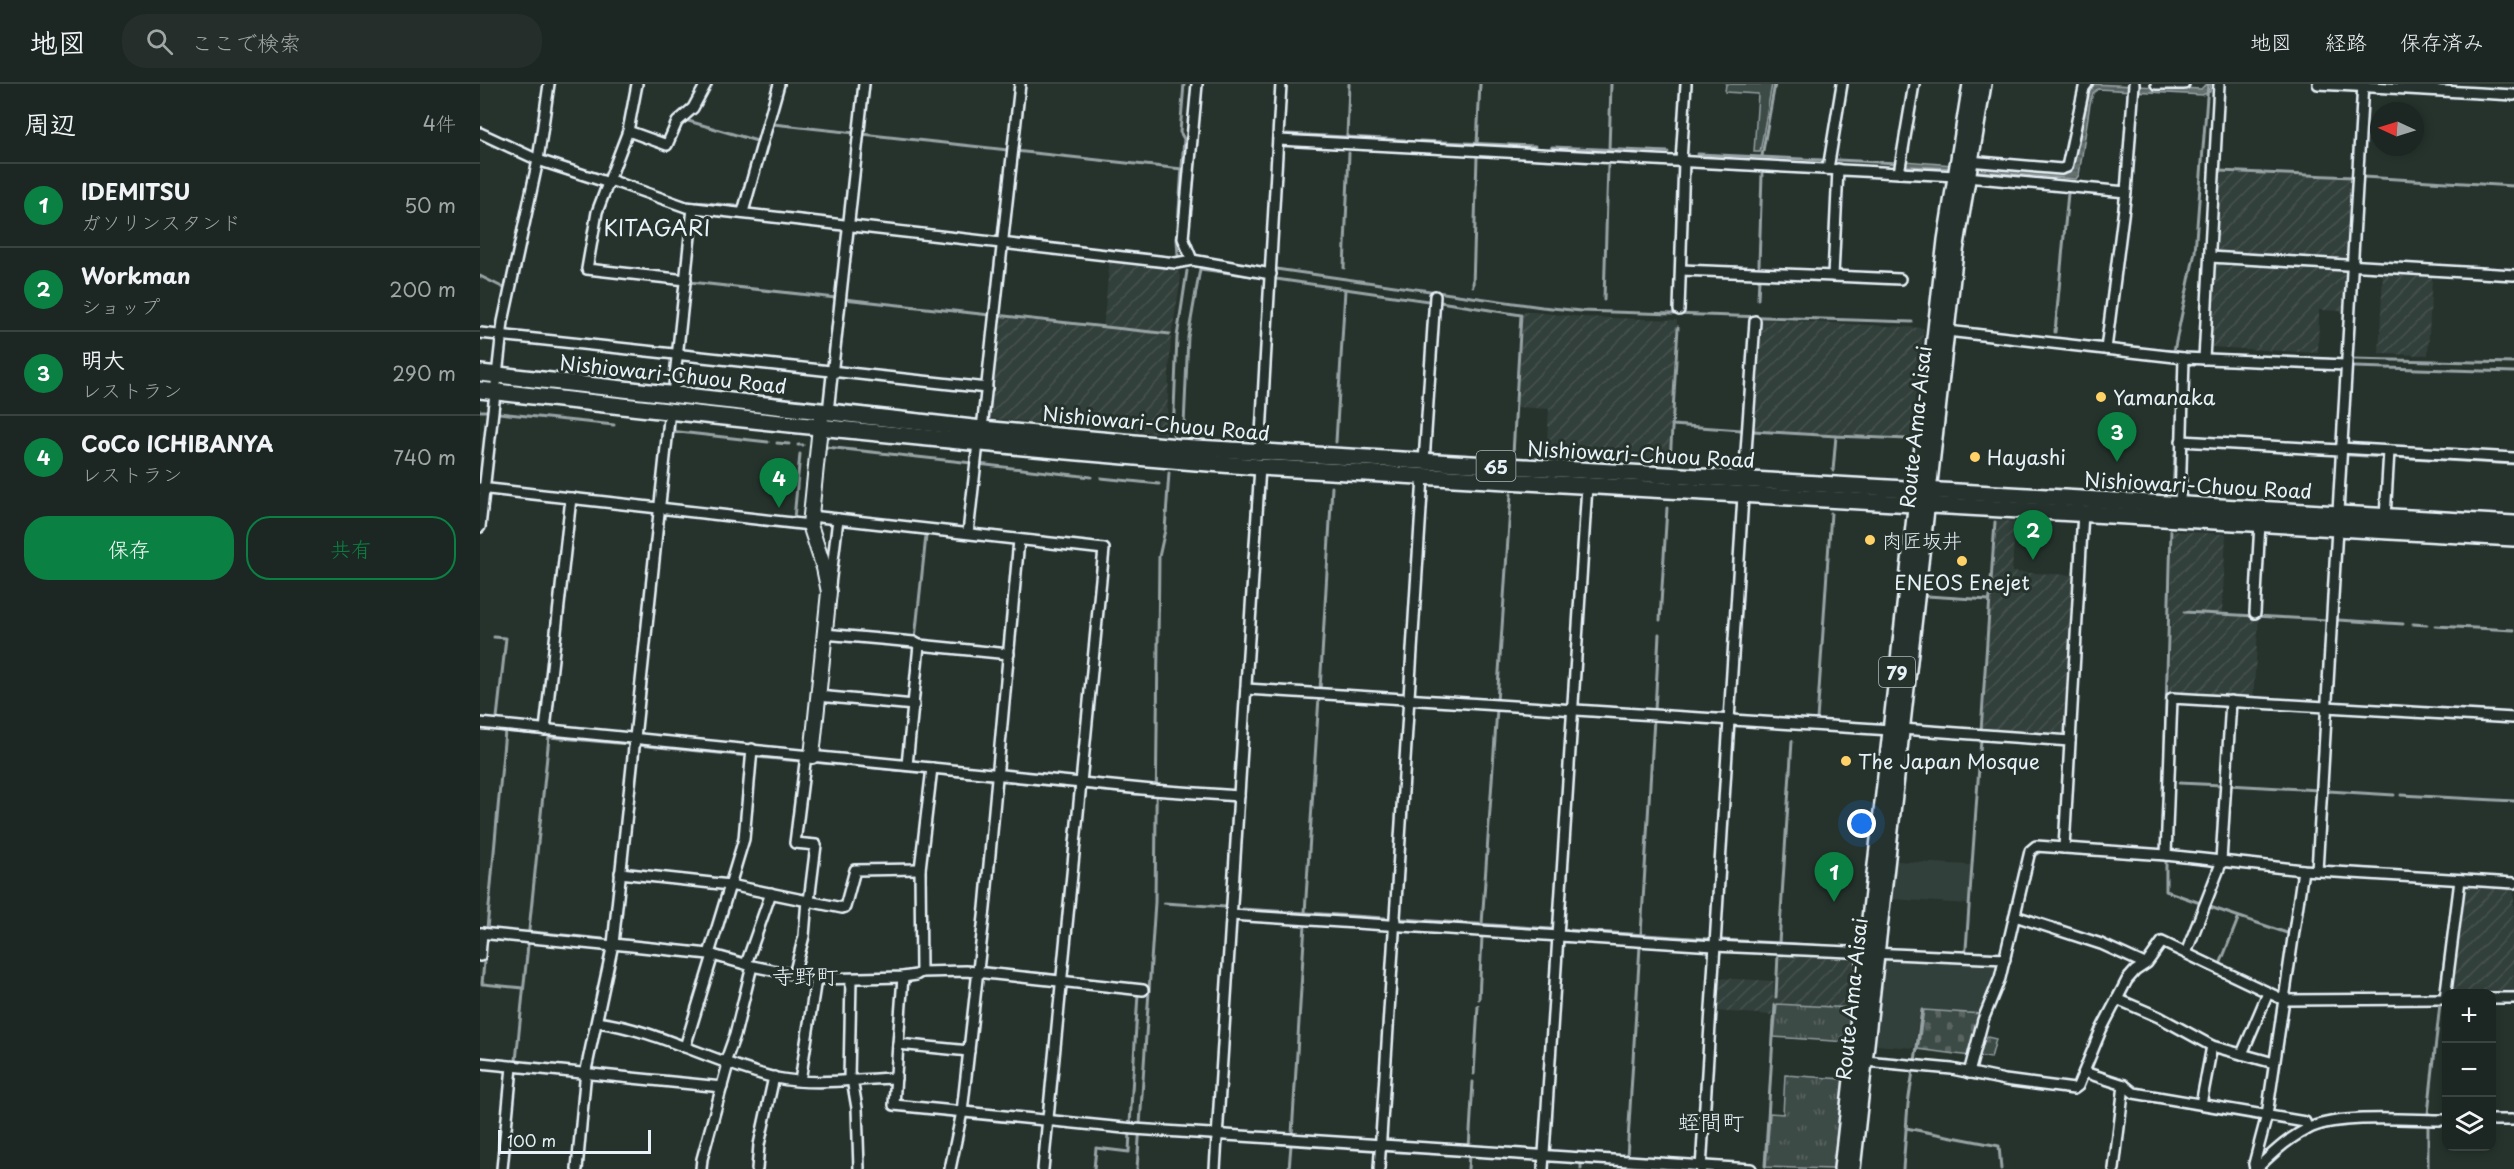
<!DOCTYPE html>
<html lang="ja">
<head>
<meta charset="utf-8">
<style>
	body { margin:0; font-family:"Playpen Sans","Klee One",sans-serif; background:#252e2a; color:#f1f3f6 }
	.controls { position:absolute; right:18px; bottom:18px; display:grid; overflow:hidden; border-radius:12px; box-shadow:0 3px 9px #0003 }
	.controls button { width:54px; height:54px; display:grid; place-items:center; padding:0; border:0; border-bottom:2px solid #3a4340; background:#1c2622; color:#f1f3f6; font:30px sans-serif }
	.compass { position:absolute; left:1890px; top:18px; width:54px; height:54px; border-radius:50%; background:#1c2622; box-shadow:0 3px 9px #0003; rotate:274deg }
	.scale { position:absolute; left:18px; bottom:15px; width:153px; box-sizing:border-box; padding-left:6px; border:3px solid #e8f1f8; border-top:0; font-size:16px; line-height:21px; white-space:nowrap; color:#e8f1f8; -webkit-text-stroke:4px #26332d; paint-order:stroke }
	.you { position:absolute; left:1382px; top:740px; width:21px; height:21px; margin:-15px; border:4px solid #fff; border-radius:50%; background:#1a73e8; box-shadow:0 0 0 9px #1a73e833 }
	.badge { display:grid; place-items:center; width:39px; height:39px; border-radius:50%; background:#0b8043; color:#fff; font-size:20px; font-weight:700 }
	.pin { position:absolute; translate:-50% -50px; filter:drop-shadow(0 2px 3px #0008) }
	.pin::after { content:''; position:absolute; top:32px; width:21px; height:18px; background:inherit; clip-path:polygon(0 0,100% 0,50% 100%) }
	.list { margin:0; padding:0; list-style:none }
	h2 { display:flex; justify-content:space-between; align-items:center; height:78px; margin:0; padding:0 24px; font-size:26px }
	h2 small { font-size:20px; font-weight:400; color:#a0a5a5 }
	.list li { display:grid; grid-template-columns:39px 1fr auto; gap:18px; align-items:center; box-sizing:border-box; height:84px; padding:0 24px; border-top:2px solid #3a4340 }
	.list b { display:block; font-size:22px; white-space:nowrap }
	.list p { margin:0; font-size:20px; white-space:nowrap; color:#a0a5a5 }
	.list em { font-size:20px; font-style:normal; color:#a0a5a5 }
	.actions { display:flex; gap:12px; padding:18px 24px }
	.actions a { flex:1; padding:14px 0; border:2px solid #0b8043; border-radius:24px; text-align:center; font-size:21px; color:#0b8043 }
	.actions .main { background:#0b8043; color:#fff }
	.icon { flex:none; width:33px; height:33px; fill:none; stroke:currentColor; stroke-width:2; stroke-linecap:round; stroke-linejoin:round }
	.map { position:relative; flex:none; width:2034px; height:1085px; overflow:hidden }
	header { display:flex; align-items:center; gap:36px; box-sizing:border-box; height:84px; padding:0 30px; background:#1c2622; border-bottom:2px solid #3a4340 }
	header strong { font-size:28px }
	nav { display:flex; gap:33px; margin-inline-start:auto; font-size:21px }
	.search { width:420px; height:54px; background:#252e2a; display:flex; align-items:center; gap:15px; box-sizing:border-box; padding:0 21px; border-radius:24px; color:#a0a5a5; font-size:22px }
	main { display:flex }
	aside { flex:1; background:#1c2622 }
	.map>svg:first-child { display:block }
	.built { fill:#333f3a }
	.industrial { fill:url(#industrial-furrows) }
	.grass { fill:url(#grass-tufts); stroke:#939ea0; stroke-width:1.5 }
	.cemetery { fill:url(#cemetery-stones); stroke:#939ea0; stroke-width:1.5 }
	.park { fill:#3e4b47; stroke:#939ea0; stroke-width:1.5 }
	.water { fill:url(#water-rules); stroke:#98a3a5; stroke-width:1.5 }
	.lines { fill:none; stroke-linecap:round; stroke-linejoin:round }
	.stream { stroke:#98a3a5; stroke-width:3 }
	.street-casing { stroke:#e8f1f8; stroke-width:14 }
	.secondary-casing { stroke:#e8f1f8; stroke-width:18 }
	.primary-casing { stroke:#e8f1f8; stroke-width:20 }
	.street { stroke:#26332d; stroke-width:9 }
	.secondary { stroke:#26332d; stroke-width:14 }
	.primary { stroke:#26332d; stroke-width:15 }
	.poi-dot { fill:#ffd166; stroke:#26332d; stroke-width:2 }
	.labels { text-anchor:middle; dominant-baseline:central; stroke-width:6; stroke-linejoin:round; paint-order:stroke }
	.shield { fill:#26332d; stroke:#aeb8bb; stroke-width:1.5 }
	.shield-label { font-size:18px; font-weight:bold; fill:#e8f1f8 }
	.street-label { font-size:20px; fill:#e8f1f8; stroke:#26332d }
	.poi-label { font-size:20px; fill:#e8f1f8; stroke:#26332d; text-anchor:start }
	.quarter-label { font-size:22px; fill:#e8f1f8; stroke:#26332d }
</style>
</head>
<body>
<header>
<strong>地図</strong>
<div class="search"><svg class="icon" aria-label="search" viewBox="0 0 24 24"><circle cx="10" cy="10" r="6"/><path d="M15 15l6 6"/></svg>ここで検索</div>
<nav><a>地図</a><a>経路</a><a>保存済み</a></nav>
</header>
<main>
<aside>
<h2>周辺<small>4件</small></h2>
<ul class="list">
<li><span class="badge">1</span><div><b>IDEMITSU</b><p>ガソリンスタンド</p></div><em>50 m</em></li>
<li><span class="badge">2</span><div><b>Workman</b><p>ショップ</p></div><em>200 m</em></li>
<li><span class="badge">3</span><div><b>明大</b><p>レストラン</p></div><em>290 m</em></li>
<li><span class="badge">4</span><div><b>CoCo ICHIBANYA</b><p>レストラン</p></div><em>740 m</em></li>
</ul>
<div class="actions"><a class="main">保存</a><a>共有</a></div>
</aside>
<div class="map">
<svg width="2034" height="1085" viewBox="0 0 2034 1085">
	<defs>
		<pattern id="industrial-furrows" width="10" height="10" patternUnits="userSpaceOnUse" patternTransform="scale(1.5)"><rect width="10" height="10" fill="#333f3a"/><path d="M-1 1l2-2M0 10L10 0M9 11l2-2" fill="none" stroke="#47524e"/></pattern>
		<pattern id="grass-tufts" width="24" height="20" patternUnits="userSpaceOnUse" patternTransform="scale(1.5)"><rect width="24" height="20" fill="#3e4b47"/><path d="M3 7l-1-3M5 7V3M7 7l1-3M15 17l-1-3M17 17v-4M19 17l1-3" fill="none" stroke="#5a6562"/></pattern>
		<pattern id="cemetery-stones" width="16" height="16" patternUnits="userSpaceOnUse" patternTransform="scale(1.5)"><rect width="16" height="16" fill="#3e4b47"/><path d="M2 7V4a2 2 0 0 1 4 0v3zM10 15v-3a2 2 0 0 1 4 0v3z" fill="#5a6562"/></pattern>
		<pattern id="water-rules" width="6" height="5" patternUnits="userSpaceOnUse" patternTransform="scale(1.5)"><rect width="6" height="5" fill="#636f6d"/><path d="M0 2.5h6" fill="none" stroke="#535a5a"/></pattern>
	</defs>
	<rect width="100%" height="100%" fill="#26332d"/>
	<filter id="ink" filterUnits="userSpaceOnUse"><feTurbulence type="fractalNoise" baseFrequency=".0167" numOctaves="2"/><feDisplacementMap in="SourceGraphic" scale="12" xChannelSelector="R" yChannelSelector="G"/><feConvolveMatrix kernelMatrix="1 2 1 2 8 2 1 2 1" color-interpolation-filters="sRGB"/></filter>
	<g filter="url(#ink)">
		<g class="built">
			<polygon points="1416,777 1490,781 1488,820 1412,815"/>
			<polygon points="1409,873 1519,880 1520,881 1502,930 1440,925 1434,964 1395,961 1404,877"/>
		</g>
		<g class="industrial">
			<polygon points="1738,89 1874,94 1869,175 1864,178 1734,169"/>
			<polygon points="630,174 696,181 701,194 691,253 686,350 507,334 517,233 623,244"/>
			<polygon points="1734,178 1864,186 1867,191 1865,227 1839,226 1838,269 1728,263"/>
			<polygon points="1903,188 1952,191 1948,271 1899,270"/>
			<polygon points="1043,227 1102,233 1197,236 1188,379 1066,374 1069,325 1037,323"/>
			<polygon points="1278,235 1444,244 1431,354 1271,346"/>
			<polygon points="1516,436 1535,438 1532,488 1595,491 1586,652 1583,654 1502,648"/>
			<polygon points="1693,447 1746,450 1742,530 1779,533 1773,616 1689,611"/>
			<polygon points="1987,801 2034,804 2034,910 1973,909 1971,906 1983,803"/>
			<polygon points="1300,870 1374,874 1376,879 1371,924 1293,919 1292,931 1235,927 1237,894 1294,897 1293,912 1297,913"/>
		</g>
		<g class="grass">
			<polygon points="1297,920 1371,924 1368,958 1294,953"/>
			<polygon points="1305,991 1363,995 1353,1085 1286,1083 1290,1029 1303,1030"/>
		</g>
		<g class="cemetery">
			<polygon points="1444,926 1502,930 1490,972 1438,965"/>
			<polygon points="1503,952 1516,955 1511,974 1497,972"/>
		</g>
		<polygon class="park" points="1246,0 1292,0 1280,68 1274,68 1278,10 1245,8"/>
		<polygon class="water" points="1613,0 1721,5 1726,0 1731,0 1730,8 1722,11 1618,5 1613,9 1610,20 1599,91 1596,95 1497,87 1495,85 1424,82 1424,77 1586,90 1590,88 1605,11 1607,4"/>
		<g class="lines">
			<g class="stream">
				<polyline points="205,36 277,57"/>
				<polyline points="293,40 375,49"/>
				<polyline points="382,50 528,66"/>
				<polyline points="807,50 925,56"/>
				<polyline points="867,53 869,0"/>
				<polyline points="940,57 1055,62"/>
				<polyline points="997,60 1000,0"/>
				<polyline points="1072,63 1188,68"/>
				<polyline points="1129,66 1131,0"/>
				<polyline points="535,67 702,85"/>
				<polyline points="1218,70 1342,76"/>
				<polyline points="1282,72 1295,0"/>
				<polyline points="1358,76 1417,79"/>
				<polyline points="1740,87 1872,93"/>
				<polyline points="1883,93 2034,102"/>
				<polyline points="272,113 304,0"/>
				<polyline points="218,118 256,122"/>
				<polyline points="708,154 722,0"/>
				<polyline points="698,171 697,155 704,55 700,48 704,0"/>
				<polyline points="759,180 782,183"/>
				<polyline points="1279,181 1282,90"/>
				<polyline points="864,184 869,69"/>
				<polyline points="796,185 1062,223 1101,227 1432,238"/>
				<polyline points="0,192 24,204"/>
				<polyline points="796,195 948,217"/>
				<polyline points="210,198 356,214"/>
				<polyline points="993,202 997,73"/>
				<polyline points="208,215 217,130"/>
				<polyline points="364,215 510,231 505,276"/>
				<polyline points="1278,215 1279,195"/>
				<polyline points="1124,216 1128,81"/>
				<polyline points="960,218 1041,231 1033,370"/>
				<polyline points="516,231 690,250"/>
				<polyline points="1493,245 1624,260"/>
				<polyline points="1575,248 1588,109"/>
				<polyline points="1682,267 1694,267 1715,168 1728,0"/>
				<polyline points="1873,275 2034,279"/>
				<polyline points="1874,283 2034,288"/>
				<polyline points="0,327 7,327"/>
				<polyline points="19,329 134,341"/>
				<polyline points="704,341 708,253 720,185 780,193"/>
				<polyline points="1192,341 1261,346"/>
				<polyline points="190,347 288,358"/>
				<polyline points="1273,347 1356,352"/>
				<polyline points="194,348 194,339"/>
				<polyline points="693,350 697,253 707,187"/>
				<polyline points="856,358 865,206"/>
				<polyline points="297,359 309,360"/>
				<polyline points="318,361 323,361"/>
				<polyline points="346,363 492,379"/>
				<polyline points="1869,371 1904,373"/>
				<polyline points="1913,373 2034,380"/>
				<polyline points="1190,378 1198,243"/>
				<polyline points="498,380 611,393"/>
				<polyline points="1353,387 1356,352 1428,355"/>
				<polyline points="621,394 679,400"/>
				<polyline points="1693,408 1695,371"/>
				<polyline points="10,410 83,418"/>
				<polyline points="314,435 320,370"/>
				<polyline points="1447,512 1509,516"/>
				<polyline points="1704,528 1847,536"/>
				<polyline points="1180,536 1187,424"/>
				<polyline points="1858,536 1923,540"/>
				<polyline points="1933,540 1947,541"/>
				<polyline points="1955,542 2034,546"/>
				<polyline points="14,553 26,554 17,634"/>
				<polyline points="435,555 446,452"/>
				<polyline points="840,606 852,403"/>
				<polyline points="1017,618 1031,410"/>
				<polyline points="1175,627 1179,550"/>
				<polyline points="1313,636 1337,636 1351,429"/>
				<polyline points="0,645 56,650"/>
				<polyline points="1501,647 1515,438"/>
				<polyline points="158,661 268,672"/>
				<polyline points="276,673 319,677"/>
				<polyline points="332,678 446,689"/>
				<polyline points="456,690 509,695"/>
				<polyline points="524,697 597,704"/>
				<polyline points="1684,697 1691,447"/>
				<polyline points="1699,699 1742,701"/>
				<polyline points="1748,701 1839,706"/>
				<polyline points="606,705 667,711"/>
				<polyline points="1848,707 1914,711"/>
				<polyline points="1921,711 2034,717"/>
				<polyline points="684,819 745,823"/>
				<polyline points="1730,823 1810,850"/>
				<polyline points="763,825 905,834"/>
				<polyline points="825,829 839,613"/>
				<polyline points="1540,831 1554,772 1561,767 1686,776 1686,807 1723,820"/>
				<polyline points="922,835 1071,845"/>
				<polyline points="1002,840 1017,625"/>
				<polyline points="7,845 25,647"/>
				<polyline points="49,846 69,653 148,660"/>
				<polyline points="1087,846 1228,855"/>
				<polyline points="53,848 123,855"/>
				<polyline points="1161,850 1174,635"/>
				<polyline points="1242,856 1299,859 1312,657"/>
				<polyline points="1299,859 1345,862"/>
				<polyline points="1533,861 1538,837"/>
				<polyline points="1486,865 1501,655"/>
				<polyline points="1739,883 1758,835"/>
				<polyline points="503,884 578,891"/>
				<polyline points="1526,885 1531,871"/>
				<polyline points="2,900 6,857"/>
				<polyline points="3,900 43,904"/>
				<polyline points="1296,913 1298,871"/>
				<polyline points="1809,913 1818,853"/>
				<polyline points="999,915 1002,852"/>
				<polyline points="2012,919 2034,919"/>
				<polyline points="1905,920 1966,920"/>
				<polyline points="36,977 48,861"/>
				<polyline points="1435,977 1442,926"/>
				<polyline points="994,990 998,922"/>
				<polyline points="564,1029 577,901"/>
				<polyline points="1948,1030 1960,920"/>
				<polyline points="650,1040 658,910"/>
				<polyline points="1948,1042 1948,1085"/>
				<polyline points="1426,1044 1519,1062 1521,1085"/>
				<polyline points="812,1050 825,840"/>
				<polyline points="989,1064 993,998"/>
				<polyline points="1781,1072 1790,1037"/>
				<polyline points="1145,1073 1147,1073 1160,862"/>
				<polyline points="1285,1082 1295,921"/>
				<polyline points="558,1085 562,1045"/>
				<polyline points="614,1085 616,1064 649,1068 650,1048"/>
				<polyline points="657,1085 675,818 679,473 685,446 689,389"/>
				<polyline points="809,1085 811,1061"/>
				<polyline points="988,1085 989,1071"/>
				<polyline points="1101,1085 1101,1078"/>
				<polyline points="1423,1085 1428,1020 1433,987"/>
			</g>
			<defs>
				<g id="street">
					<polyline points="157,0 148,47 117,128 107,185 206,196"/>
					<polyline points="1676,0 1704,0"/>
					<polyline points="1838,0 2034,11"/>
					<polyline points="148,47 187,61 197,38 213,24 226,0"/>
					<polyline points="0,49 58,76 129,99"/>
					<polyline points="799,56 1476,92 1646,108 1654,0"/>
					<polyline points="1201,77 1206,0"/>
					<polyline points="1489,77 1581,85 1587,83 1604,4 1607,0"/>
					<polyline points="1348,85 1362,0"/>
					<polyline points="1419,89 1434,0"/>
					<polyline points="130,96 206,123 696,179 712,176 791,190"/>
					<polyline points="263,128 299,0"/>
					<polyline points="1730,173 2034,191"/>
					<polyline points="712,176 703,154 717,0"/>
					<polyline points="1201,186 1353,192 1358,85"/>
					<polyline points="1353,192 1420,195"/>
					<polyline points="1199,226 1204,77"/>
					<polyline points="1467,247 1704,274 1865,281"/>
					<polyline points="0,249 507,304"/>
					<polyline points="1626,265 1646,108"/>
					<polyline points="1724,275 1739,0"/>
					<polyline points="193,311 213,124"/>
					<polyline points="348,328 384,0"/>
					<polyline points="502,345 540,0"/>
					<polyline points="1701,357 1860,366"/>
					<polyline points="1860,364 2034,374"/>
					<polyline points="780,368 801,0"/>
					<polyline points="944,378 955,212"/>
					<polyline points="1264,397 1275,237"/>
					<polyline points="0,404 330,441"/>
					<polyline points="1700,421 1704,274"/>
					<polyline points="331,432 624,465 563,1085"/>
					<polyline points="1905,433 1909,367"/>
					<polyline points="0,443 23,238 58,76 69,0"/>
					<polyline points="488,449 498,359"/>
					<polyline points="350,501 358,435"/>
					<polyline points="1775,529 1780,439"/>
					<polyline points="344,550 434,558 439,561 529,570"/>
					<polyline points="766,605 1411,646"/>
					<polyline points="338,612 434,621"/>
					<polyline points="0,639 672,706 759,712"/>
					<polyline points="1422,645 1590,657"/>
					<polyline points="65,646 91,414"/>
					<polyline points="326,671 315,759 336,761 329,817"/>
					<polyline points="427,681 439,561"/>
					<polyline points="1584,764 1603,428"/>
					<polyline points="1686,771 1692,614 2034,634"/>
					<polyline points="1741,777 1751,617"/>
					<polyline points="1837,787 1883,0"/>
					<polyline points="140,789 250,801 362,824 365,823 375,786 440,785"/>
					<polyline points="751,831 1234,862 1525,875"/>
					<polyline points="1535,832 1621,860 1665,880"/>
					<polyline points="0,849 133,862"/>
					<polyline points="133,860 229,870 272,882 336,895 423,893 436,891 441,888 486,887 663,906"/>
					<polyline points="1706,869 1742,777"/>
					<polyline points="229,870 264,755 272,665"/>
					<polyline points="0,872 2,849"/>
					<polyline points="266,880 291,809"/>
					<polyline points="441,888 440,785 452,684"/>
					<polyline points="314,891 324,852 327,816"/>
					<polyline points="2012,914 2034,914"/>
					<polyline points="1637,915 1679,933 1732,962 1794,979"/>
					<polyline points="1965,915 1980,796"/>
					<path d="M117 938C179 946 235 980 296 994 335 1002 377 995 416 994"/>
					<polyline points="418,960 423,893"/>
					<polyline points="205,963 233,871"/>
					<polyline points="489,967 418,960 414,1021 654,1045 1271,1085"/>
					<polyline points="1762,970 1788,909"/>
					<polyline points="1385,977 1472,985 1525,996 1594,1005 1598,1002 1621,946 1647,896 1655,887 1667,879 1682,858 1804,916 1966,915"/>
					<polyline points="0,979 242,1003"/>
					<polyline points="245,979 255,951 272,882"/>
					<polyline points="1604,988 1644,1001 1654,1009 1825,1038 1828,1045"/>
					<polyline points="1489,989 1503,936 1520,894 1550,767 1556,762 1686,771 1823,786 2034,799"/>
					<polyline points="369,995 371,895"/>
					<polyline points="372,995 377,1024 379,1085"/>
					<polyline points="320,997 336,895"/>
					<polyline points="1721,1020 1732,962"/>
					<polyline points="2012,1036 2034,1036"/>
					<polyline points="22,1085 32,983"/>
					<polyline points="97,1085 106,986 133,860 190,326"/>
					<polyline points="221,1085 222,1075 248,980"/>
					<polyline points="277,1085 279,1061 294,993"/>
					<polyline points="470,1085 482,1028 505,824 539,456"/>
					<polyline points="735,1085 780,383"/>
					<polyline points="899,1085 943,393"/>
					<polyline points="1063,1085 1107,402"/>
					<polyline points="1221,1085 1263,412"/>
					<polyline points="1634,1085 1644,1001"/>
					<polyline points="1775,1085 1774,1080 1787,1031 1823,786"/>
					<path d="M1776 1085C1793 1069 1810 1052 1832 1043 1864 1030 1931 1036 1966 1036"/>
				</g>
				<polyline id="secondary" points="332,672 349,508 344,484 330,441 341,333"/>
				<g id="primary">
					<polyline points="0,289 502,345 698,363 2034,440"/>
					<path d="M0 306C260 336 519 363 780 383L2034 454"/>
					<polyline points="1362,1085 1466,156 1491,0"/>
					<polyline points="1372,1085 1475,167 1503,0"/>
				</g>
			</defs>
			<use href="#street" class="street-casing"/>
			<use href="#secondary" class="secondary-casing"/>
			<use href="#primary" class="primary-casing"/>
			<use href="#street" class="street"/>
			<use href="#secondary" class="secondary"/>
			<use href="#primary" class="primary"/>
		</g>
	</g>
	<g class="poi-dot">
		<circle cx="1621" cy="313" r="6"/>
		<circle cx="1495" cy="373" r="6"/>
		<circle cx="1390" cy="456" r="6"/>
		<circle cx="1482" cy="477" r="6"/>
		<circle cx="1366" cy="677" r="6"/>
	</g>
	<g class="labels">
		<g class="shield">
			<rect x="996.5" y="367" width="39" height="30" rx="4.5"/>
			<rect x="1399" y="573" width="36" height="30" rx="4.5"/>
		</g>
		<g class="shield-label">
			<text x="1016" y="382">65</text>
			<text x="1417" y="588">79</text>
		</g>
		<g class="street-label">
			<text transform="translate(193 290) rotate(6)">Nishiowari-Chuou Road</text>
			<text transform="translate(676 339) rotate(5)">Nishiowari-Chuou Road</text>
			<text transform="translate(1435 343) rotate(-84)">Route Ama-Aisai</text>
			<text transform="translate(1161 370) rotate(3)">Nishiowari-Chuou Road</text>
			<text transform="translate(1718 401) rotate(3)">Nishiowari-Chuou Road</text>
			<text transform="translate(1371 915) rotate(-84)">Route Ama-Aisai</text>
		</g>
		<g class="poi-label">
			<text x="1633" y="313">Yamanaka</text>
			<text x="1507" y="373">Hayashi</text>
			<text x="1402" y="456">肉匠坂井</text>
			<text x="1482" y="498" text-anchor="middle">ENEOS Enejet</text>
			<text x="1378" y="677">The Japan Mosque</text>
		</g>
		<g class="quarter-label">
			<text x="177" y="142">KITAGARI</text>
			<text x="325" y="890">寺野町</text>
			<text x="1231" y="1036">蛭間町</text>
		</g>
	</g>
</svg>
<div class="controls">
<button>+</button>
<button>−</button>
<button><svg class="icon" aria-label="layers" viewBox="0 0 24 24"><path d="M12 4l9 5-9 5-9-5zM3 14l9 5 9-5"/></svg></button>
</div>
<svg class="compass" viewBox="-18 -18 36 36"><path d="M0-13l5 13h-10z" fill="#e53935"/><path d="M0 13l5-13h-10z" fill="#a0a5a5"/></svg>
<div class="scale">100 m</div>
<div class="you"></div>
<div class="pin badge" style="left:1354px;top:818px">1</div>
<div class="pin badge" style="left:1553px;top:476px">2</div>
<div class="pin badge" style="left:1637px;top:378px">3</div>
<div class="pin badge" style="left:299px;top:424px">4</div>
</div>
</main>
</body>
</html>
